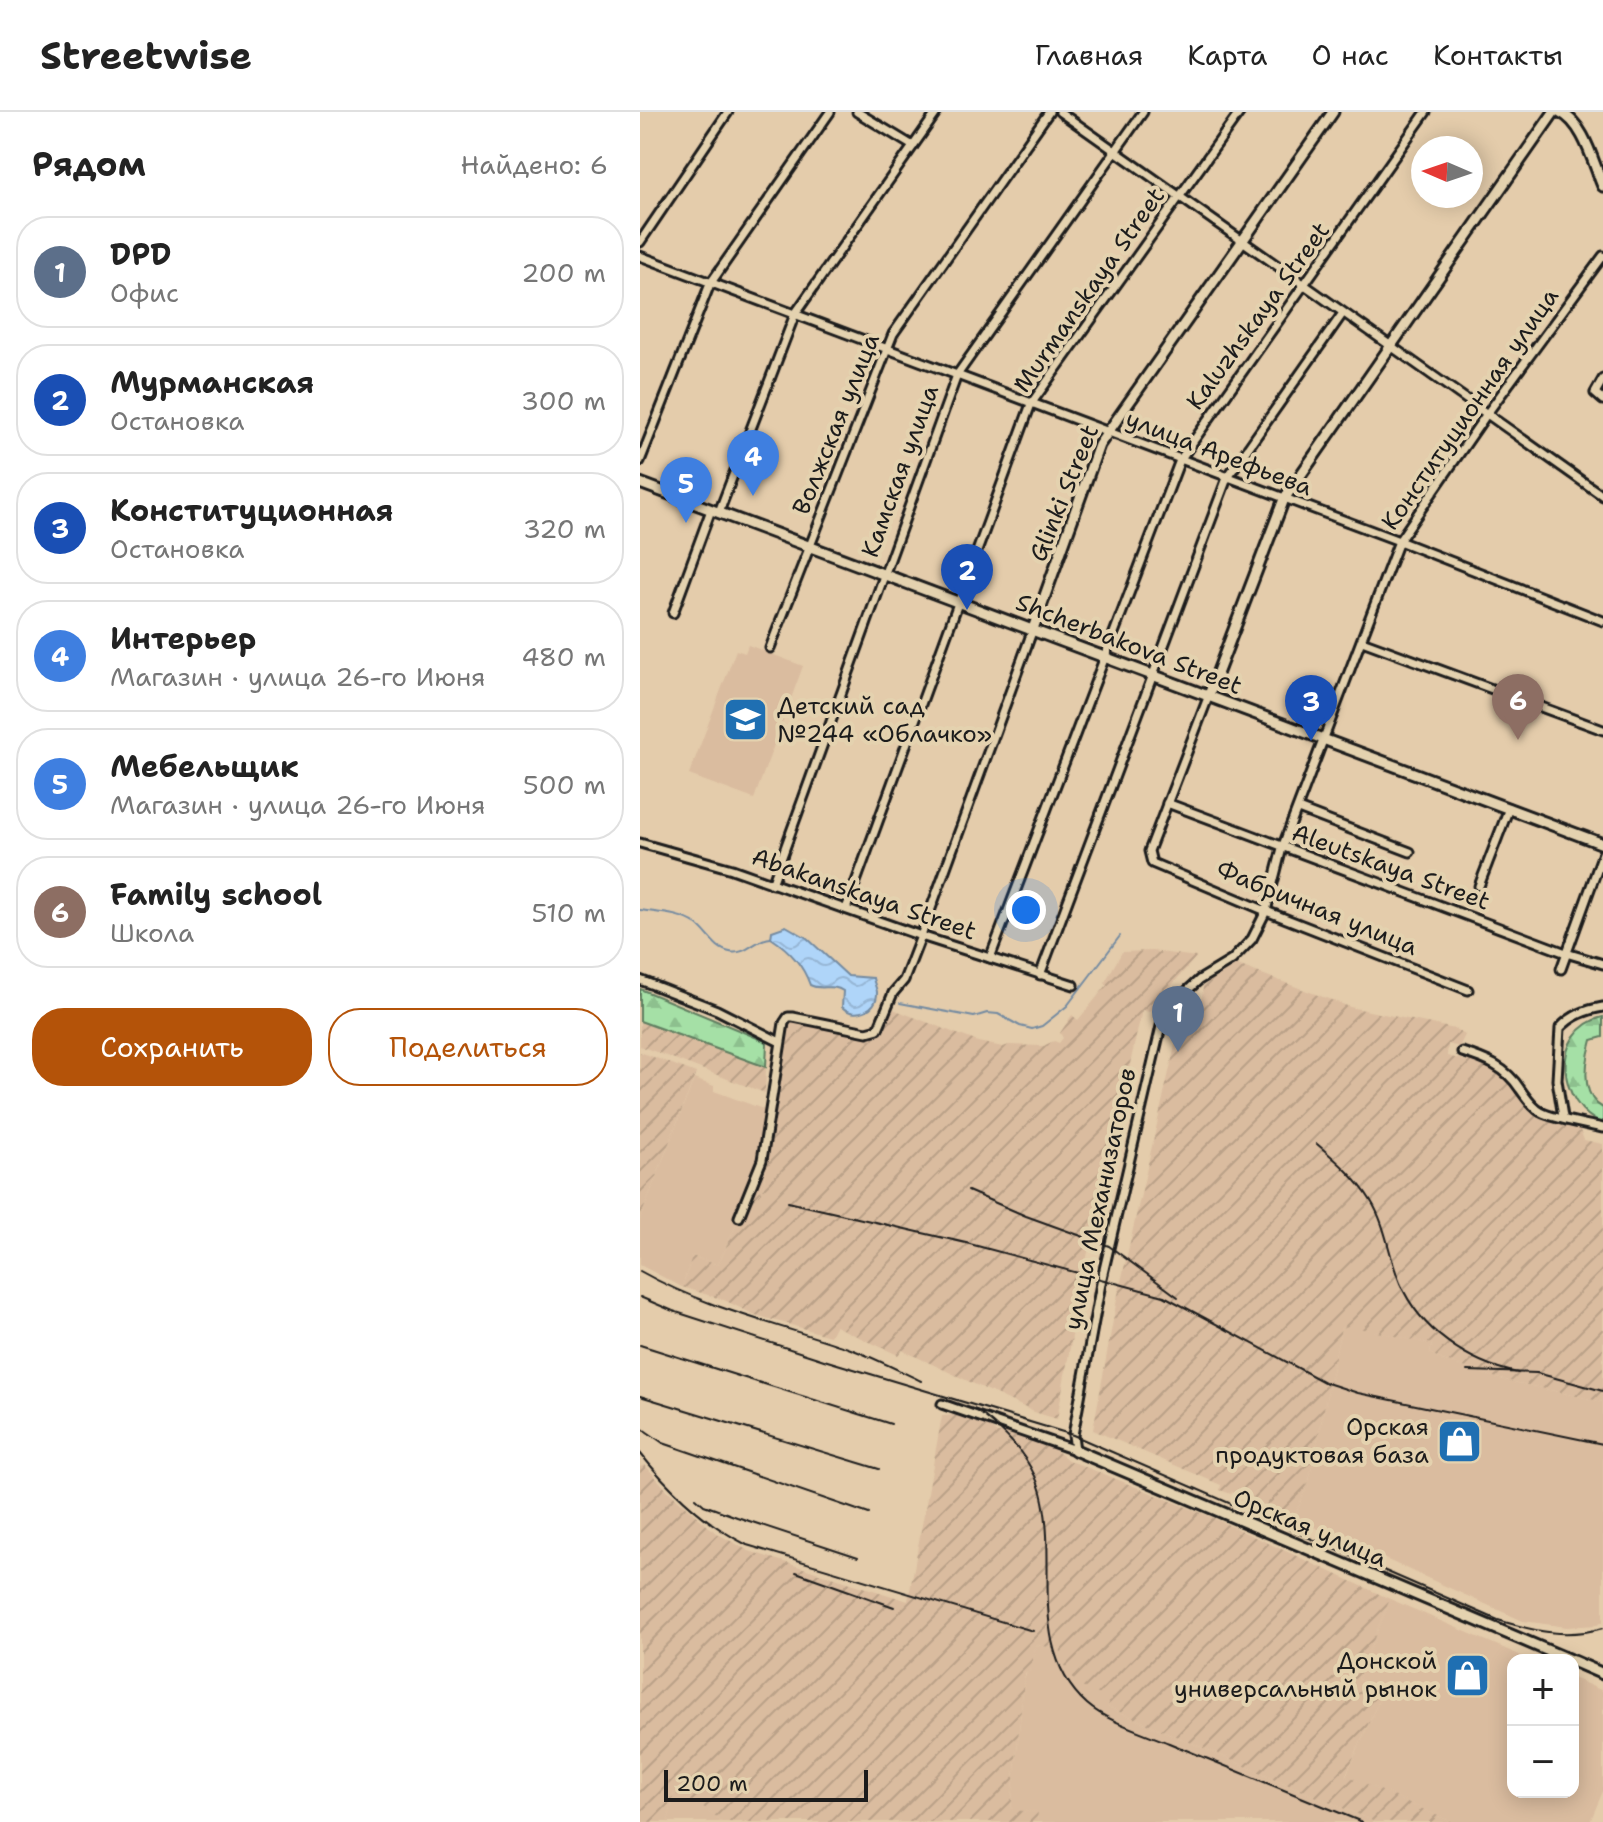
<!DOCTYPE html>
<html lang="ru">
<head>
<meta charset="utf-8">
<style>
	body { margin:0; font-family:"Shantell Sans",sans-serif; background:#f2f2f2; color:#222 }
	.controls { position:absolute; right:24px; bottom:24px; display:grid; overflow:hidden; border-radius:16px; box-shadow:0 4px 20px #0003 }
	.controls button { width:72px; height:72px; display:grid; place-items:center; padding:0; border:0; border-bottom:2px solid #e0e0e0; background:#fff; color:#222; font:40px sans-serif }
	.compass { position:absolute; left:771px; top:24px; width:72px; height:72px; border-radius:50%; background:#fff; box-shadow:0 4px 20px #0003; rotate:272deg }
	.scale { position:absolute; left:24px; bottom:20px; width:204px; box-sizing:border-box; padding-left:8px; border:4px solid #1c1c1c; border-top:0; font-size:22px; line-height:28px; white-space:nowrap; color:#1c1c1c; -webkit-text-stroke:6px #e4d2af; paint-order:stroke }
	.you { position:absolute; left:386px; top:798px; width:28px; height:28px; margin:-20px; border:6px solid #fff; border-radius:50%; background:#1a73e8; box-shadow:0 0 0 12px #1a73e833 }
	.badge { display:grid; place-items:center; width:52px; height:52px; border-radius:50%; background:#b45309; color:#fff; font-size:26px; font-weight:700 }
	.pin { position:absolute; translate:-50% -66px; filter:drop-shadow(0 2px 4px #0008) }
	.pin::after { content:''; position:absolute; top:42px; width:28px; height:24px; background:inherit; clip-path:polygon(0 0,100% 0,50% 100%) }
	.list { margin:0; padding:0; list-style:none }
	h2 { display:flex; justify-content:space-between; align-items:center; height:104px; margin:0; padding:0 32px; font-size:34px }
	h2 small { font-size:26px; font-weight:400; color:#767676 }
	.list li { display:grid; grid-template-columns:52px 1fr auto; gap:24px; align-items:center; box-sizing:border-box; height:112px; margin:0 16px 16px; padding:0 16px; border:2px solid #e0e0e0; border-radius:32px }
	.list b { display:block; font-size:30px; white-space:nowrap }
	.list p { margin:0; font-size:26px; white-space:nowrap; color:#767676 }
	.list em { font-size:26px; font-style:normal; color:#767676 }
	.actions { display:flex; gap:16px; padding:24px 32px }
	.actions a { flex:1; padding:18px 0; border:2px solid #b45309; border-radius:32px; text-align:center; font-size:28px; color:#b45309 }
	.actions .main { background:#b45309; color:#fff }
	.map { position:relative; flex:none; width:963px; height:1710px; overflow:hidden }
	header { display:flex; align-items:center; gap:48px; box-sizing:border-box; height:112px; padding:0 40px; background:#fff; border-bottom:2px solid #e0e0e0 }
	header strong { font-size:38px }
	nav { display:flex; gap:44px; margin-inline-start:auto; font-size:28px }
	main { display:flex }
	aside { flex:1; background:#fff }
	.map>svg:first-child { display:block }
	.built { fill:#dabc9f }
	.industrial { fill:url(#industrial-furrows) }
	.forest { fill:url(#forest-firs); stroke:#607e61; stroke-width:2 }
	.water { fill:url(#water-waves); stroke:#748ba1; stroke-width:2 }
	.lines { fill:none; stroke-linecap:round; stroke-linejoin:round }
	.stream { stroke:#748ba1; stroke-width:2 }
	.minor-casing { stroke:#1c1c1c; stroke-width:13 }
	.tertiary-casing { stroke:#1c1c1c; stroke-width:15 }
	.minor { stroke:#e4d2af; stroke-width:7 }
	.tertiary { stroke:#e4d2af; stroke-width:9 }
	.rail { stroke:#1c1c1c; stroke-width:2 }
	.labels { text-anchor:middle; dominant-baseline:central; stroke-width:8; stroke-linejoin:round; paint-order:stroke }
	.street-label { font-size:24px; fill:#1c1c1c; stroke:#e4d2af }
	.poi-label { font-size:24px; fill:#1c1c1c; stroke:#e4d2af; text-anchor:end }
</style>
</head>
<body>
<header>
<strong>Streetwise</strong>
<nav><a>Главная</a><a>Карта</a><a>О нас</a><a>Контакты</a></nav>
</header>
<main>
<aside>
<h2>Рядом<small>Найдено: 6</small></h2>
<ul class="list">
<li><span class="badge" style="background:#5c6f8a">1</span><div><b>DPD</b><p>Офис</p></div><em>200 m</em></li>
<li><span class="badge" style="background:#1a4fb4">2</span><div><b>Мурманская</b><p>Остановка</p></div><em>300 m</em></li>
<li><span class="badge" style="background:#1a4fb4">3</span><div><b>Конституционная</b><p>Остановка</p></div><em>320 m</em></li>
<li><span class="badge" style="background:#3f7fe0">4</span><div><b>Интерьер</b><p>Магазин · улица 26-го Июня</p></div><em>480 m</em></li>
<li><span class="badge" style="background:#3f7fe0">5</span><div><b>Мебельщик</b><p>Магазин · улица 26-го Июня</p></div><em>500 m</em></li>
<li><span class="badge" style="background:#8d6e63">6</span><div><b>Family school</b><p>Школа</p></div><em>510 m</em></li>
</ul>
<div class="actions"><a class="main">Сохранить</a><a>Поделиться</a></div>
</aside>
<div class="map">
<svg width="963" height="1710" viewBox="0 0 963 1710">
	<defs>
		<pattern id="industrial-furrows" width="10" height="10" patternUnits="userSpaceOnUse" patternTransform="scale(2)"><rect width="10" height="10" fill="#dabc9f"/><path d="M-1 1l2-2M0 10L10 0M9 11l2-2" fill="none" stroke="#baa188"/></pattern>
		<pattern id="forest-firs" width="22" height="20" patternUnits="userSpaceOnUse" patternTransform="scale(2)"><rect width="22" height="20" fill="#a5e0a6"/><path d="M5 1l3.5 6h-7zM16 11l3.5 6h-7z" fill="#8dc08e"/></pattern>
		<pattern id="water-waves" width="16" height="10" patternUnits="userSpaceOnUse" patternTransform="scale(2)"><rect width="16" height="10" fill="#afd5f9"/><path d="M0 5q4-4 8 0t8 0" fill="none" stroke="#96b6d5"/></pattern>
	</defs>
	<rect width="100%" height="100%" fill="#e4ccab"/>
	<filter id="ink" filterUnits="userSpaceOnUse"><feTurbulence type="fractalNoise" baseFrequency=".0125" numOctaves="2"/><feDisplacementMap in="SourceGraphic" scale="16" xChannelSelector="R" yChannelSelector="G"/><feConvolveMatrix kernelMatrix="1 2 1 2 8 2 1 2 1" color-interpolation-filters="sRGB"/></filter>
	<g filter="url(#ink)">
		<g class="built">
			<polygon points="108,533 163,554 114,687 49,663 96,538 105,541"/>
			<polygon points="54,967 74,974 74,979 131,1000 123,1079 112,1077 78,1153 52,1144 42,1175 0,1153 0,1107"/>
			<polygon points="709,1213 792,1232 790,1241 802,1248 860,1267 963,1290 963,1510 957,1513 927,1515 883,1509 654,1406 669,1369 701,1216"/>
			<polygon points="750,1487 891,1548 873,1548 873,1680 933,1680 933,1566 963,1579 963,1679 950,1710 812,1710 706,1664 741,1583 741,1576 718,1567"/>
			<polygon points="396,1533 422,1537 471,1587 468,1595 735,1710 397,1710 398,1700 371,1699 384,1568 387,1560 389,1560"/>
			<polygon points="34,1681 66,1696 81,1710 28,1710"/>
		</g>
		<g class="industrial">
			<polygon points="513,839 556,845 509,900 502,898 444,1158 417,1307 394,1300 262,1238 258,1243 195,1214 190,1224 115,1203 84,1188 42,1175 52,1144 78,1153 112,1077 123,1079 143,909 156,905 238,925 248,895 338,930 363,935 369,933 403,934 414,929 419,931 423,926 420,921 432,903 438,908 467,873 465,870 482,840"/>
			<polygon points="595,852 710,895 815,917 825,923 819,935 808,932 807,944 827,949 829,944 858,954 899,999 913,1006 912,1010 939,1016 944,1028 963,1032 963,1290 860,1267 802,1248 790,1241 792,1232 709,1214 701,1216 669,1369 654,1406 592,1380 591,1382 580,1378 581,1373 453,1318 477,1187 545,890 562,886 563,874"/>
			<polygon points="0,909 126,955 125,981 0,934"/>
			<polygon points="0,940 56,961 0,1107"/>
			<polygon points="314,1303 349,1314 357,1321 366,1320 390,1326 409,1333 428,1348 569,1404 750,1487 718,1567 741,1576 741,1583 706,1663 812,1710 735,1710 468,1595 470,1587 437,1573 420,1545 421,1537 396,1533 389,1561 386,1560 384,1568 371,1698 398,1700 397,1710 81,1710 65,1696 34,1681 28,1710 0,1710 0,1355 5,1353 27,1378 76,1421 109,1439 268,1489 302,1304"/>
		</g>
		<g class="forest">
			<polygon points="0,877 127,930 126,955 0,909"/>
			<path d="M963 905V925L952 928C946 949 939 983 963 996V1012C917 994 909 918 963 905Z"/>
		</g>
		<path class="water" d="M146 814 167 826 208 864 233 866C233 868 237 878 237 880 238 899 214 907 202 895L203 879C192 871 181 879 170 873 163 853 148 837 131 826L132 819Z"/>
		<g class="lines">
			<g class="stream">
				<path d="M0 798C18 801 40 801 56 812 68 820 74 837 90 840 106 844 116 826 131 826"/>
				<polyline points="260,891 334,905 347,901 358,902 380,914 392,917 402,914 427,894 480,824"/>
			</g>
			<defs>
				<g id="minor">
					<polyline points="217,0 273,34"/>
					<polyline points="420,0 963,384"/>
					<polyline points="0,130 88,0"/>
					<polyline points="0,144 759,429 963,509"/>
					<polyline points="963,267 955,281 963,288"/>
					<polyline points="0,349 70,172 190,0"/>
					<polyline points="79,400 155,202 297,0"/>
					<polyline points="33,501 71,398"/>
					<polyline points="722,529 963,618"/>
					<polyline points="130,536 253,222 409,0"/>
					<polyline points="569,583 509,739 512,751 626,799 828,878"/>
					<polyline points="527,691 926,841 963,852"/>
					<polyline points="658,697 770,740"/>
					<polyline points="0,731 92,757 281,824 434,873"/>
					<polyline points="132,772 317,263 503,0"/>
					<polyline points="839,774 869,696"/>
					<polyline points="206,797 391,292 600,0"/>
					<polyline points="350,846 540,348 786,0"/>
					<polyline points="921,857 963,741"/>
					<polyline points="400,863 587,366 703,201"/>
					<polyline points="0,868 77,898 140,930"/>
					<path d="M822 940C845 947 866 955 880 977 886 985 892 995 901 1000 911 1006 949 1013 963 1016"/>
					<path d="M923 1005 917 968 920 916C932 903 946 898 963 895"/>
					<polyline points="99,1105 122,1048 144,911 148,905 153,905 227,920 238,917 253,881 264,868 281,824 393,517"/>
					<polyline points="302,1292 435,1338 433,1323 462,1166 522,910 539,886 559,868 592,848 612,827 626,799 642,736 759,429 846,303 963,144"/>
				</g>
				<g id="tertiary">
					<path d="M920 0C944 11 953 51 963 74"/>
					<polyline points="0,371 963,732"/>
					<polyline points="393,517 459,333 693,0"/>
					<polyline points="569,583 644,387 914,0"/>
					<polyline points="435,1338 930,1548"/>
					<polyline points="933,1549 963,1562"/>
				</g>
			</defs>
			<use href="#minor" class="minor-casing"/>
			<use href="#tertiary" class="tertiary-casing"/>
			<use href="#minor" class="minor"/>
			<use href="#tertiary" class="tertiary"/>
			<g class="rail">
				<path d="M677 1032C697 1049 717 1066 731 1089 746 1113 749 1145 760 1171 780 1218 828 1251 878 1261"/>
				<polyline points="328,1079 386,1104 469,1134 538,1185"/>
				<polyline points="148,1090 326,1131 524,1184 684,1270 718,1281 963,1332"/>
				<path d="M0 1159C65 1196 137 1212 208 1236 233 1245 256 1257 281 1269"/>
				<path d="M0 1185 33 1199 184 1248 433 1323 858 1508C894 1519 926 1527 963 1516"/>
				<polyline points="0,1233 251,1312"/>
				<polyline points="827,1259 897,1261 963,1279"/>
				<polyline points="0,1284 239,1357"/>
				<path d="M336 1298C366 1320 396 1351 403 1389 417 1456 388 1539 447 1592 466 1609 505 1621 529 1631 594 1657 658 1684 722 1710"/>
				<polyline points="0,1315 23,1331 229,1402"/>
				<path d="M0 1341C29 1377 65 1412 107 1433L393 1519"/>
				<polyline points="56,1386 64,1393 97,1405 218,1445"/>
				<polyline points="156,1460 254,1495"/>
			</g>
		</g>
	</g>
	<defs>
		<symbol id="school-square" viewBox="-11 -11 22 22"><rect x="-9" y="-9" width="18" height="18" rx="4" fill="#1f6fb2" stroke="#e4d2af"/><path d="M0-5L7-2L0 1L-7-2ZM-4 1L0 2.5L4 1V4Q0 6-4 4Z" fill="#fff"/></symbol>
		<symbol id="shop-square" viewBox="-11 -11 22 22"><rect x="-9" y="-9" width="18" height="18" rx="4" fill="#1f6fb2" stroke="#e4d2af"/><path d="M-5-2.5h2.3a2.7 3.5 0 0 1 5.4 0H5L5.5 6h-11ZM-1.5-2.5h3a1.5 2.3 0 0 0-3 0Z" fill="#fff"/></symbol>
	</defs>
	<g fill-rule="evenodd">
		<use href="#school-square" x="80" y="582" width="51" height="51"/>
		<use href="#shop-square" x="794" y="1304" width="51" height="51"/>
		<use href="#shop-square" x="802" y="1538" width="51" height="51"/>
	</g>
	<g class="labels">
		<g class="street-label">
			<text transform="translate(449 178) rotate(-55)">Murmanskaya Street</text>
			<text transform="translate(618 204) rotate(-54)">Kaluzhskaya Street</text>
			<text transform="translate(830 297) rotate(-55)">Конституционная улица</text>
			<text transform="translate(196 312) rotate(-68)">Волжская улица</text>
			<text transform="translate(579 341) rotate(21)">улица Арефьева</text>
			<text transform="translate(260 359) rotate(-70)">Камская улица</text>
			<text transform="translate(424 381) rotate(-68)">Glinki Street</text>
			<text transform="translate(489 532) rotate(21)">Shcherbakova Street</text>
			<text transform="translate(751 755) rotate(20)">Aleutskaya Street</text>
			<text transform="translate(224 782) rotate(19)">Abakanskaya Street</text>
			<text transform="translate(677 796) rotate(22)">Фабричная улица</text>
			<text transform="translate(460 1087) rotate(-78)">улица Механизаторов</text>
			<text transform="translate(670 1416) rotate(23)">Орская улица</text>
		</g>
		<g class="poi-label">
			<text x="137" y="594" text-anchor="start">Детский сад<tspan x="137" dy="28">№244 «Облачко»</tspan></text>
			<text x="789" y="1315">Орская<tspan x="789" dy="28">продуктовая база</tspan></text>
			<text x="797" y="1549">Донской<tspan x="797" dy="28">универсальный рынок</tspan></text>
		</g>
	</g>
</svg>
<div class="controls">
<button>+</button>
<button>−</button>
</div>
<svg class="compass" viewBox="-18 -18 36 36"><path d="M0-13l5 13h-10z" fill="#e53935"/><path d="M0 13l5-13h-10z" fill="#767676"/></svg>
<div class="scale">200 m</div>
<div class="you"></div>
<div class="pin badge" style="left:538px;top:940px;background:#5c6f8a">1</div>
<div class="pin badge" style="left:327px;top:498px;background:#1a4fb4">2</div>
<div class="pin badge" style="left:671px;top:629px;background:#1a4fb4">3</div>
<div class="pin badge" style="left:113px;top:384px;background:#3f7fe0">4</div>
<div class="pin badge" style="left:46px;top:411px;background:#3f7fe0">5</div>
<div class="pin badge" style="left:878px;top:628px;background:#8d6e63">6</div>
</div>
</main>
</body>
</html>
